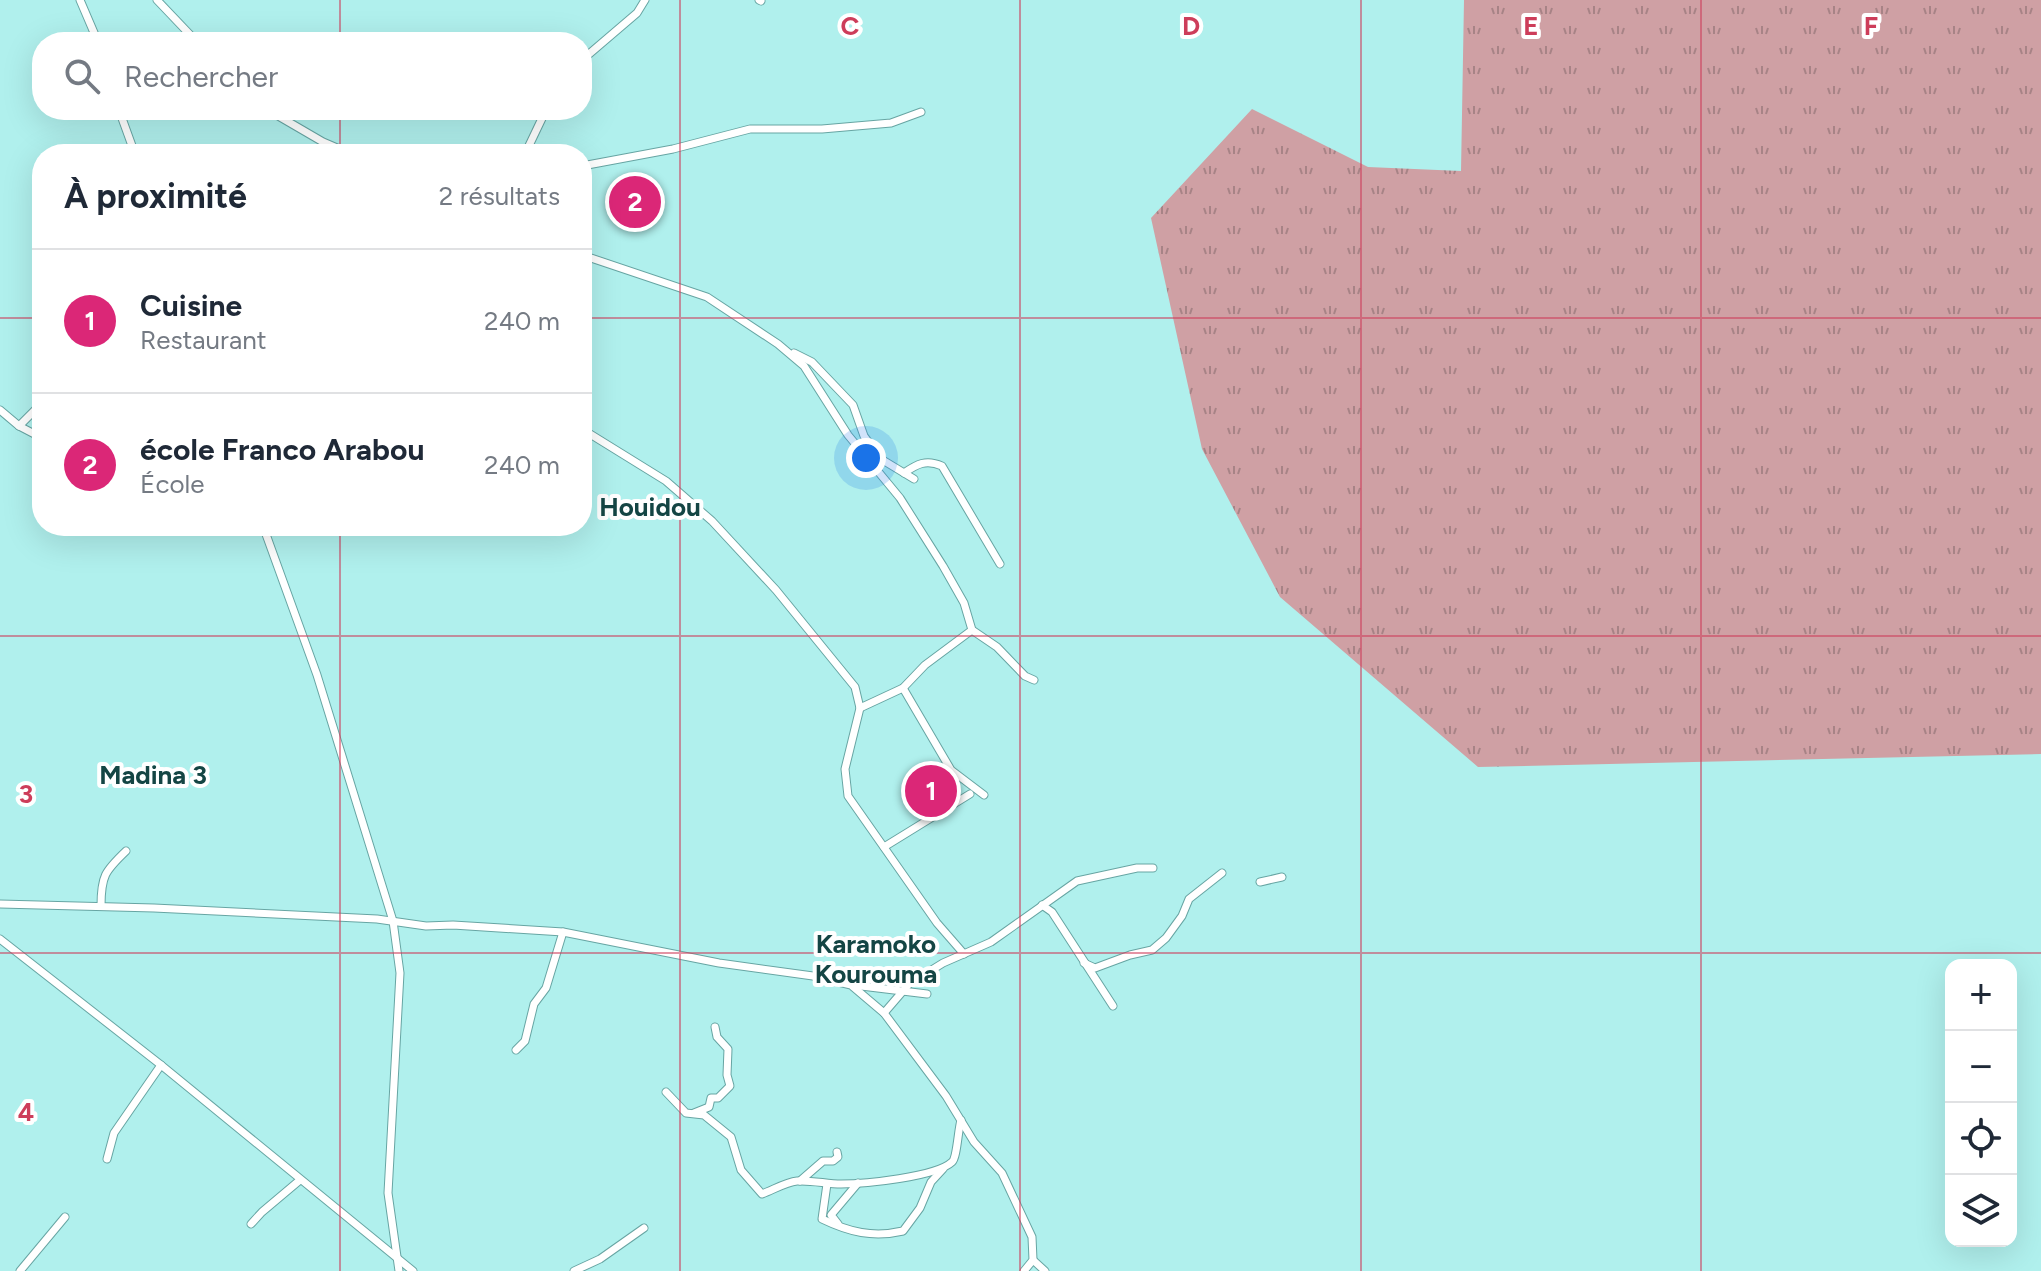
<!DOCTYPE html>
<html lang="fr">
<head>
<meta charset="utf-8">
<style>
	body { margin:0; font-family:Figtree,sans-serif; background:#f2f2f3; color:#1f2937 }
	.controls { position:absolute; right:24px; bottom:24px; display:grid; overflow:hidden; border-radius:16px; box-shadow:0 8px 32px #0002 }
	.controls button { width:72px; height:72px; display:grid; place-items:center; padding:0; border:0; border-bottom:2px solid #e0e1e3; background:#fff; color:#1f2937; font:40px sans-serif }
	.you { position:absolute; left:866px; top:458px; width:28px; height:28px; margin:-20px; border:6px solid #fff; border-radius:50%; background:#1a73e8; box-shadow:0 0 0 12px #1a73e833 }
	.badge { display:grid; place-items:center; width:52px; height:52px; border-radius:50%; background:#db2777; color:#fff; font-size:26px; font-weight:700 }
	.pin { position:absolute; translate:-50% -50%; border:4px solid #fff; box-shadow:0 2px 8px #0006 }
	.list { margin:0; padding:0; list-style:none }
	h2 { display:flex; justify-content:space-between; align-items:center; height:104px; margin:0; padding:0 32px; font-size:34px }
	h2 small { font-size:26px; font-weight:400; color:#747a83 }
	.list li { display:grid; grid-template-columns:52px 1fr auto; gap:24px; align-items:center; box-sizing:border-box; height:144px; padding:0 32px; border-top:2px solid #e0e1e3 }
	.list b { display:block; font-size:30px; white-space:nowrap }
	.list p { margin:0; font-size:26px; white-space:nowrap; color:#747a83 }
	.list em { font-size:26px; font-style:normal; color:#747a83 }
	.icon { flex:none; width:44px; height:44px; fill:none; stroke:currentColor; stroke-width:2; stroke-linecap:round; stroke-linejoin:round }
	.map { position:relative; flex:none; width:2041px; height:1271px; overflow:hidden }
	.search { position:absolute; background:#fff; box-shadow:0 8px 32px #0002; left:32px; top:32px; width:560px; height:88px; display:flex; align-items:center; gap:20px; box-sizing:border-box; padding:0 28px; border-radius:32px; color:#747a83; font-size:30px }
	.panel { position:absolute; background:#fff; box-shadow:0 8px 32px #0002; left:32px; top:144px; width:560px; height:392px; border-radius:32px }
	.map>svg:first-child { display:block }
	.grass { fill:url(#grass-tufts) }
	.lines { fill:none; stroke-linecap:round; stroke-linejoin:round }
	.minor-casing { stroke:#67a5a3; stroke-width:9 }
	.minor { stroke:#fff; stroke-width:7 }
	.grid { fill:none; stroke:#cd3d5a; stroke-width:2; stroke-opacity:0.55 }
	.labels { text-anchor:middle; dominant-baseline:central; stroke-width:8; stroke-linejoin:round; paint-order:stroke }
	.neighbourhood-label { font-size:26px; font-weight:bold; fill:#144544; stroke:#fff }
	.grid-label { font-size:26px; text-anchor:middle; font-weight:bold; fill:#cd3d5a; stroke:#fff; stroke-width:8; stroke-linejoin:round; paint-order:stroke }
</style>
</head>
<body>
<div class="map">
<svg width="2041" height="1271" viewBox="0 0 2041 1271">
	<defs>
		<pattern id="grass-tufts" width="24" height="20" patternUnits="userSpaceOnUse" patternTransform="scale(2)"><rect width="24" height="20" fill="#cfa0a4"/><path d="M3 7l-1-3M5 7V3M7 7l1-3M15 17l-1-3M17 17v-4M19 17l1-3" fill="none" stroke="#a78386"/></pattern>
	</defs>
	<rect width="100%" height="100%" fill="#b0f0ed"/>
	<polygon class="grass" points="1464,0 2041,0 2041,754 1478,767 1280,597 1202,449 1151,218 1252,109 1368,167 1461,171"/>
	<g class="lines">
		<defs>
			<g id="minor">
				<polyline points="80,0 98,42"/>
				<polyline points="157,0 197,42"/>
				<polyline points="759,0 761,1"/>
				<polyline points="582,60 637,13 645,0"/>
				<polyline points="119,110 135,154"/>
				<polyline points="268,110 323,142 351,154"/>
				<polyline points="525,154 546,110"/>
				<polyline points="582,166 673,149 750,129 822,129 891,123 921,112"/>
				<polyline points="582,255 707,297 778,344 804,366 848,435 900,498 943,566 964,603 972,630 997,647 1025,676 1034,680"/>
				<polyline points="794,353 812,362 853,405 864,436 881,459 914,479"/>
				<polyline points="0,410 19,426 42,438"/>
				<polyline points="19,426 42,403"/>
				<polyline points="582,429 666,481 712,521 776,590 855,687 860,708 845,769 848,796 937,923 964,954"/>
				<path d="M904 473C917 464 926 459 942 466L1000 564"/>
				<polyline points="263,526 317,675 393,921 400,973 388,1193 399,1271"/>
				<polyline points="903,688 951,770 984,795"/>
				<polyline points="860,708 903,688 925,665 972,630"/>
				<polyline points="884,847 970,794"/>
				<polyline points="1260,882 1282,877"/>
				<polyline points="0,904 154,908 377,919 426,926 453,925 563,932 719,963 813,976 851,985 884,1013 946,1096 974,1142 1002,1173 1032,1237 1033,1260 1024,1271"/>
				<polyline points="1042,905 1052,912 1113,1006"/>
				<path d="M101 906C101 876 105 871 126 851"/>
				<polyline points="0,939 161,1065 413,1271"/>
				<polyline points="1084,963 1095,968 1130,955 1152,950 1166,938 1182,916 1189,899 1222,873"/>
				<polyline points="853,985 927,994"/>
				<polyline points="884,1013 909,984 943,963 991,942 1077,881 1137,868 1153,868"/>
				<polyline points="516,1050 525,1041 534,1004 546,988 563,932"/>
				<path d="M666 1092 686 1113 704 1115 731 1137 741 1170 762 1194C773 1190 786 1182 797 1181 812 1180 827 1184 841 1184 864 1184 936 1177 952 1162 957 1158 958 1130 961 1120"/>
				<polyline points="694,1113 709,1107 711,1098 718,1098 730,1086 727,1075 728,1049 717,1037 715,1027"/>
				<polyline points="107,1159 114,1133 161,1065"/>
				<polyline points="800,1181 823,1161 833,1161 838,1157 837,1152"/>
				<path d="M827 1184 822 1219C849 1232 873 1238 903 1231L920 1208 931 1182 943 1169"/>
				<polyline points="251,1224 262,1212 300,1180"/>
				<polyline points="838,1224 831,1215 858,1183"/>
				<polyline points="1033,1260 1045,1271"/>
				<polyline points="20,1271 65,1217"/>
				<polyline points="574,1271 600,1259 644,1228"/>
			</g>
		</defs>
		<use href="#minor" class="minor-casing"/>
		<use href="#minor" class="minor"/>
	</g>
	<path class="grid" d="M340 0V42M680 0V1271M1020 0V1271M1361 0V1271M1701 0V1271M340 110V154M0 318H42M582 318H2041M340 526V1271M0 636H2041M0 953H2041"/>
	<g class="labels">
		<g class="neighbourhood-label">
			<text x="650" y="507">Houidou</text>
			<text x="153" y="775">Madina 3</text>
			<text x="876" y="944">Karamoko<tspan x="876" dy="30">Kourouma</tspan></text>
		</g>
	</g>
	<g class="grid-label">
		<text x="850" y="35">C</text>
		<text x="1191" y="35">D</text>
		<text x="1531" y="35">E</text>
		<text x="1871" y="35">F</text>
		<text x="26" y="803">3</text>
		<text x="26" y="1121">4</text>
	</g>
</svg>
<div class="controls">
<button>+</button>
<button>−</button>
<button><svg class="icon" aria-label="locate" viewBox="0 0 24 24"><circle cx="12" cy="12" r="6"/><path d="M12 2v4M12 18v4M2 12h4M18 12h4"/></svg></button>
<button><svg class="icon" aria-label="layers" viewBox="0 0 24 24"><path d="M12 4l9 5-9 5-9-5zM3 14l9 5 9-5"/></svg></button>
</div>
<div class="you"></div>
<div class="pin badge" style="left:931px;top:791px">1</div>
<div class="pin badge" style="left:635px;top:202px">2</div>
<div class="search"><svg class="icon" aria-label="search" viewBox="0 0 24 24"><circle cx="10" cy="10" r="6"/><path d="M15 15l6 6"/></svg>Rechercher</div>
<section class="panel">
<h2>À proximité<small>2 résultats</small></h2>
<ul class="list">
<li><span class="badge">1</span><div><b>Cuisine</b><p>Restaurant</p></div><em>240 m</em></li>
<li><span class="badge">2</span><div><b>école Franco Arabou</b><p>École</p></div><em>240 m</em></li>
</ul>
</section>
</div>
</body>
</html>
